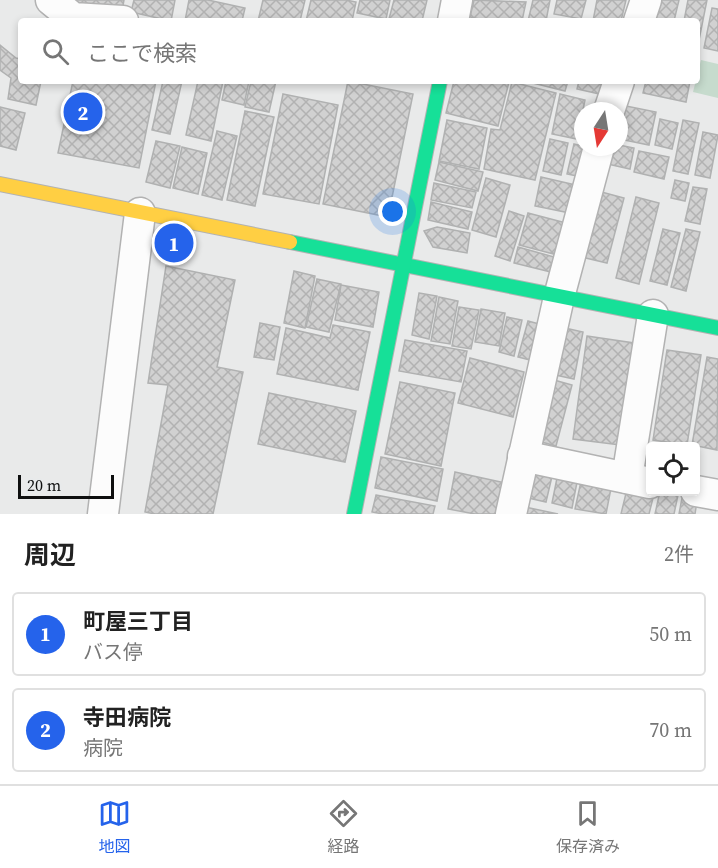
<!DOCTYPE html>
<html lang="ja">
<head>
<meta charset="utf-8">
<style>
	body { margin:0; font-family:"Source Serif 4","Noto Sans JP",serif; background:#f6f6f6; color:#222 }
	.controls { position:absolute; right:18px; bottom:18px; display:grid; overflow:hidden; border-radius:6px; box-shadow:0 3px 9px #0003 }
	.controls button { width:54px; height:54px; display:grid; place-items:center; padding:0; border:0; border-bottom:2px solid #e0e0e0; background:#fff; color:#222; font:30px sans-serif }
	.compass { position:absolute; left:574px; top:102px; width:54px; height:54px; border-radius:50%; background:#fff; box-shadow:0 3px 9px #0003; rotate:192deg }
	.scale { position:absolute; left:18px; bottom:15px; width:96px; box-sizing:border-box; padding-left:6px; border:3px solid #0e0f0f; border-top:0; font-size:16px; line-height:21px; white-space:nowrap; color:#0e0f0f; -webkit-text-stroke:4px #e8eaeb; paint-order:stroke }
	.you { position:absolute; left:393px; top:212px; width:21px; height:21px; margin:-15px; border:4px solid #fff; border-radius:50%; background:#1a73e8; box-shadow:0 0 0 9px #1a73e833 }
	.badge { display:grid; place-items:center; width:39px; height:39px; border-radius:50%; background:#2563eb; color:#fff; font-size:20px; font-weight:700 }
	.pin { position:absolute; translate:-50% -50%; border:3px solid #fff; box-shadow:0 2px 6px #0006 }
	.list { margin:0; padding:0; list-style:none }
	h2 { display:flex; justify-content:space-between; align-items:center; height:78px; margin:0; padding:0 24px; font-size:26px }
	h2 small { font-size:20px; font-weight:400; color:#767676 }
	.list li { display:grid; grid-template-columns:39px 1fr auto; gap:18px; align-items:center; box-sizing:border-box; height:84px; margin:0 12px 12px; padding:0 12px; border:2px solid #e0e0e0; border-radius:6px }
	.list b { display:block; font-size:22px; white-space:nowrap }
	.list p { margin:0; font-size:20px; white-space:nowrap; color:#767676 }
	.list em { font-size:20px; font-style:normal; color:#767676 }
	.icon { flex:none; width:33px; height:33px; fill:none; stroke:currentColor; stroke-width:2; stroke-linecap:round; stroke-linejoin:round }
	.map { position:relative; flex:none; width:718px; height:514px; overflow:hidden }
	.search { position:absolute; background:#fff; box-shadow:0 3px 9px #0003; left:18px; right:18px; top:18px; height:66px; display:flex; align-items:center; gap:15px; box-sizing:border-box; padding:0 21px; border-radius:6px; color:#767676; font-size:22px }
	.sheet { height:270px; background:#fff }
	nav { display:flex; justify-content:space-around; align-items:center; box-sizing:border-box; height:84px; border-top:2px solid #e0e0e0; background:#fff; font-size:16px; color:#767676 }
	nav a { display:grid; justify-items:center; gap:3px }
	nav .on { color:#2563eb }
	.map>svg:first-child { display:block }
	.park { fill:#c6dbcd }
	.building { fill:url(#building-cross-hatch); stroke:#b0b1b1; stroke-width:1.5 }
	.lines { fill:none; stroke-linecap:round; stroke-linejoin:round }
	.street-casing { stroke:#b2b2b2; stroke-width:33 }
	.fast-casing { stroke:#b2b2b2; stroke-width:16 }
	.slow-casing { stroke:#b2b2b2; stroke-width:16 }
	.street { stroke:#fcfcfc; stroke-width:30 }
	.fast { stroke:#16e098; stroke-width:14 }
	.slow { stroke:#ffcf43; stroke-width:14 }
</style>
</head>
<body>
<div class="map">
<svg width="718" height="514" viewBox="0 0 718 514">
	<defs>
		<pattern id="building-cross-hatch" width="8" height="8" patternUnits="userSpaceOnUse" patternTransform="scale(1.5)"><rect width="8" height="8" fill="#d1d1d1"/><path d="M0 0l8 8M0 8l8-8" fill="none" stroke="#b2b2b2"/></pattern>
	</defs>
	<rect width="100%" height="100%" fill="#e9eaea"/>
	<polygon class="park" points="701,60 718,64 718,98 693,92"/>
	<g class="building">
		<polygon points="65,0 124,0 121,16"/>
		<polygon points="134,0 175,0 171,21 131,12"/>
		<polygon points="189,0 208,0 245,8 242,21 185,21"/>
		<polygon points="263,0 305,0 300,21 258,21"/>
		<polygon points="311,0 346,0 356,2 352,21 306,21"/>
		<polygon points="360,0 390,0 386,19 357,13"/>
		<polygon points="394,0 427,0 422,21 400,21 389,19"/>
		<polygon points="474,0 526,2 522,21 489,21 470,17"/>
		<polygon points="533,0 550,0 546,21 528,21"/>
		<polygon points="557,0 586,0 581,19 554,14"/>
		<polygon points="597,0 626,0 621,21 593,21"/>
		<polygon points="660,0 679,0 674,21 655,21"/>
		<polygon points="688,0 707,0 698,45 697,21 684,21"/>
		<polygon points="712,8 718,9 718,51 704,48"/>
		<polygon points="0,45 16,58 21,59 21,81 41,81 36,105 8,99 11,78 0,70"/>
		<polygon points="73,81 156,81 139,168 58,153"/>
		<polygon points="163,81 182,81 170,134 152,130"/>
		<polygon points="198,81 223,81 211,141 186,135"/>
		<polygon points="226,81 249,81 244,105 222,100"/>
		<polygon points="251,81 276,81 269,112 245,107"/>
		<polygon points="348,81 413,94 388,217 323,204"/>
		<polygon points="454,81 509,82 498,126 446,113"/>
		<polygon points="525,81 568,81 565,91"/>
		<polygon points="579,81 607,81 604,95 577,89"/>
		<polygon points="646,81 690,81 686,102 643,93"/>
		<polygon points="512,82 556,93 535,180 484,169 491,129 500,130"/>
		<polygon points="283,94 338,105 319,204 263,194"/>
		<polygon points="560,94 585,100 577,139 552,134"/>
		<polygon points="621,105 656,112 649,145 619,139"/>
		<polygon points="0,107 25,113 16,150 0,146"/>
		<polygon points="245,111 274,117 255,206 227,200"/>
		<polygon points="660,119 678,123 672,149 655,145"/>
		<polygon points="447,120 487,128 479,169 439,161"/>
		<polygon points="683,120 699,123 688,174 673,171"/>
		<polygon points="217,131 237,136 222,200 202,195"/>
		<polygon points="703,132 718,135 710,178 695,175"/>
		<polygon points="550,139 568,143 561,175 543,171"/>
		<polygon points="156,141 180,146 170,188 146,182"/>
		<polygon points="574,144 588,147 582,177 567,174"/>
		<polygon points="619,145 634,148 630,169 603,163 606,147 619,147"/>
		<polygon points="182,147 207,153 198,194 173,188"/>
		<polygon points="639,151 669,157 664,179 634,172"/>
		<polygon points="439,162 483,172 478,191 435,180"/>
		<polygon points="541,177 576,185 570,213 535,206"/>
		<polygon points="486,178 510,185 496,237 472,230"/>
		<polygon points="675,180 689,183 685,201 671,198"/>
		<polygon points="434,183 476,192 472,208 431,200"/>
		<polygon points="693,187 707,189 700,224 685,221"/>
		<polygon points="594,190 624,198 607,263 577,256"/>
		<polygon points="636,197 659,203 639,284 616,278"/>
		<polygon points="431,202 472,212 468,229 428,220"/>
		<polygon points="509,211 524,216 510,261 495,256"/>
		<polygon points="528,213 570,224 561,256 519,245"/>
		<polygon points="437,227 470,233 467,253 433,247 424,231"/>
		<polygon points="663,229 680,233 667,285 650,281"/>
		<polygon points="686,229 700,232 686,291 671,287"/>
		<polygon points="518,247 554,257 551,272 514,263"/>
		<polygon points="166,266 235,280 217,367 243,372 213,514 155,514 145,512 168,385 148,383"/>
		<polygon points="294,271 315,276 305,328 284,323"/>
		<polygon points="317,279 341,284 329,332 306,327"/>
		<polygon points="341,285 379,292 373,327 335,320"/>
		<polygon points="419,293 437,296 429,339 412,335"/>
		<polygon points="439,297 458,301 450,344 431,341"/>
		<polygon points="459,307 479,310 471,349 452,346"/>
		<polygon points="481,309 505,313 499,346 475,342"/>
		<polygon points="507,317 522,320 514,356 499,352"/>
		<polygon points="528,321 543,325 534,361 518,357"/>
		<polygon points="260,323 280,327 274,360 254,357"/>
		<polygon points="333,325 370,332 358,390 277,374 286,328 330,338"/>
		<polygon points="565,328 583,332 574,379 555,375"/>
		<polygon points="587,336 634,343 620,445 573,439"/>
		<polygon points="405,340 467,351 461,382 399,371"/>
		<polygon points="667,350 701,355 687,445 653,440"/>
		<polygon points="707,357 718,359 717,450 692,445"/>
		<polygon points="470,358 524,372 513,417 458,403"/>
		<polygon points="554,380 572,385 556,446 538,441"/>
		<polygon points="400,382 455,393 441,466 385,454"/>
		<polygon points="269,393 356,411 345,462 258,444"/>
		<polygon points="381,457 443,469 437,501 375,488"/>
		<polygon points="534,468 553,472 546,502 528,498"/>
		<polygon points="455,472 510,484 504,514 475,514 448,509"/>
		<polygon points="558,473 578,477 572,508 552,503"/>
		<polygon points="582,477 612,483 606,514 575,509"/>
		<polygon points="627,489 654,494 649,514 621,514"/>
		<polygon points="660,491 678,495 674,514 655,514"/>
		<polygon points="376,495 435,506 433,514 383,514 372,512"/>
		<polygon points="682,498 697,501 695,514 679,514"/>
		<polygon points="525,507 558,514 524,514"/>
	</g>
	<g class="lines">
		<defs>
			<g id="street">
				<polyline points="51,0 73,18 123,21"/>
				<polyline points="453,21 457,0"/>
				<polyline points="639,21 646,0"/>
				<polyline points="609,111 619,81"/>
				<polyline points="523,456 650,483"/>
				<polyline points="627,478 653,315"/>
				<polyline points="696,491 718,495"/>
				<polyline points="103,514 140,213"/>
				<polyline points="511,514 559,297 599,147"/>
			</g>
			<g id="fast">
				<polyline points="290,242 718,328"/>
				<polyline points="354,514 440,81"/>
			</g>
			<polyline id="slow" points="0,184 290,242"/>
		</defs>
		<use href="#street" class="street-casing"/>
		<use href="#fast" class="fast-casing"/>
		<use href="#slow" class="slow-casing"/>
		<use href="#street" class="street"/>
		<use href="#fast" class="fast"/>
		<use href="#slow" class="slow"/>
	</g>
</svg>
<div class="controls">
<button><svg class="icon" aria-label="locate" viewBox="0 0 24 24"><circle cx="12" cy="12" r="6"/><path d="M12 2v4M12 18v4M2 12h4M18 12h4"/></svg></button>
</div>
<svg class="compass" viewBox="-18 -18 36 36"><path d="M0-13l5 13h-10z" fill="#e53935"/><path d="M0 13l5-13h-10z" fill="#767676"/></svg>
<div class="scale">20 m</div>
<div class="you"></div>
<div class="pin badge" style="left:174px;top:243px">1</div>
<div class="pin badge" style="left:83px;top:112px">2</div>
<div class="search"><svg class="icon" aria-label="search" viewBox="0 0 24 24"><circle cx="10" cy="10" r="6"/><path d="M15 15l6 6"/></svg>ここで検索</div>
</div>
<section class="sheet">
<h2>周辺<small>2件</small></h2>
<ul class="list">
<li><span class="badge">1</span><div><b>町屋三丁目</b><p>バス停</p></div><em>50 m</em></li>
<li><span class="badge">2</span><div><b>寺田病院</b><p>病院</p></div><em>70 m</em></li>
</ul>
</section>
<nav>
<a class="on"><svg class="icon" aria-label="map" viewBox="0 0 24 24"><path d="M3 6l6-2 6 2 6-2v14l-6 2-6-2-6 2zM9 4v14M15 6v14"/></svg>地図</a>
<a><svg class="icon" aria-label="directions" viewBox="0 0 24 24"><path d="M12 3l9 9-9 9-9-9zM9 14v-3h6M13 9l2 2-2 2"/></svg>経路</a>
<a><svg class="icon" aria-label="saved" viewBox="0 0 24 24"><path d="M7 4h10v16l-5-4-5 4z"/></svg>保存済み</a>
</nav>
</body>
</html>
